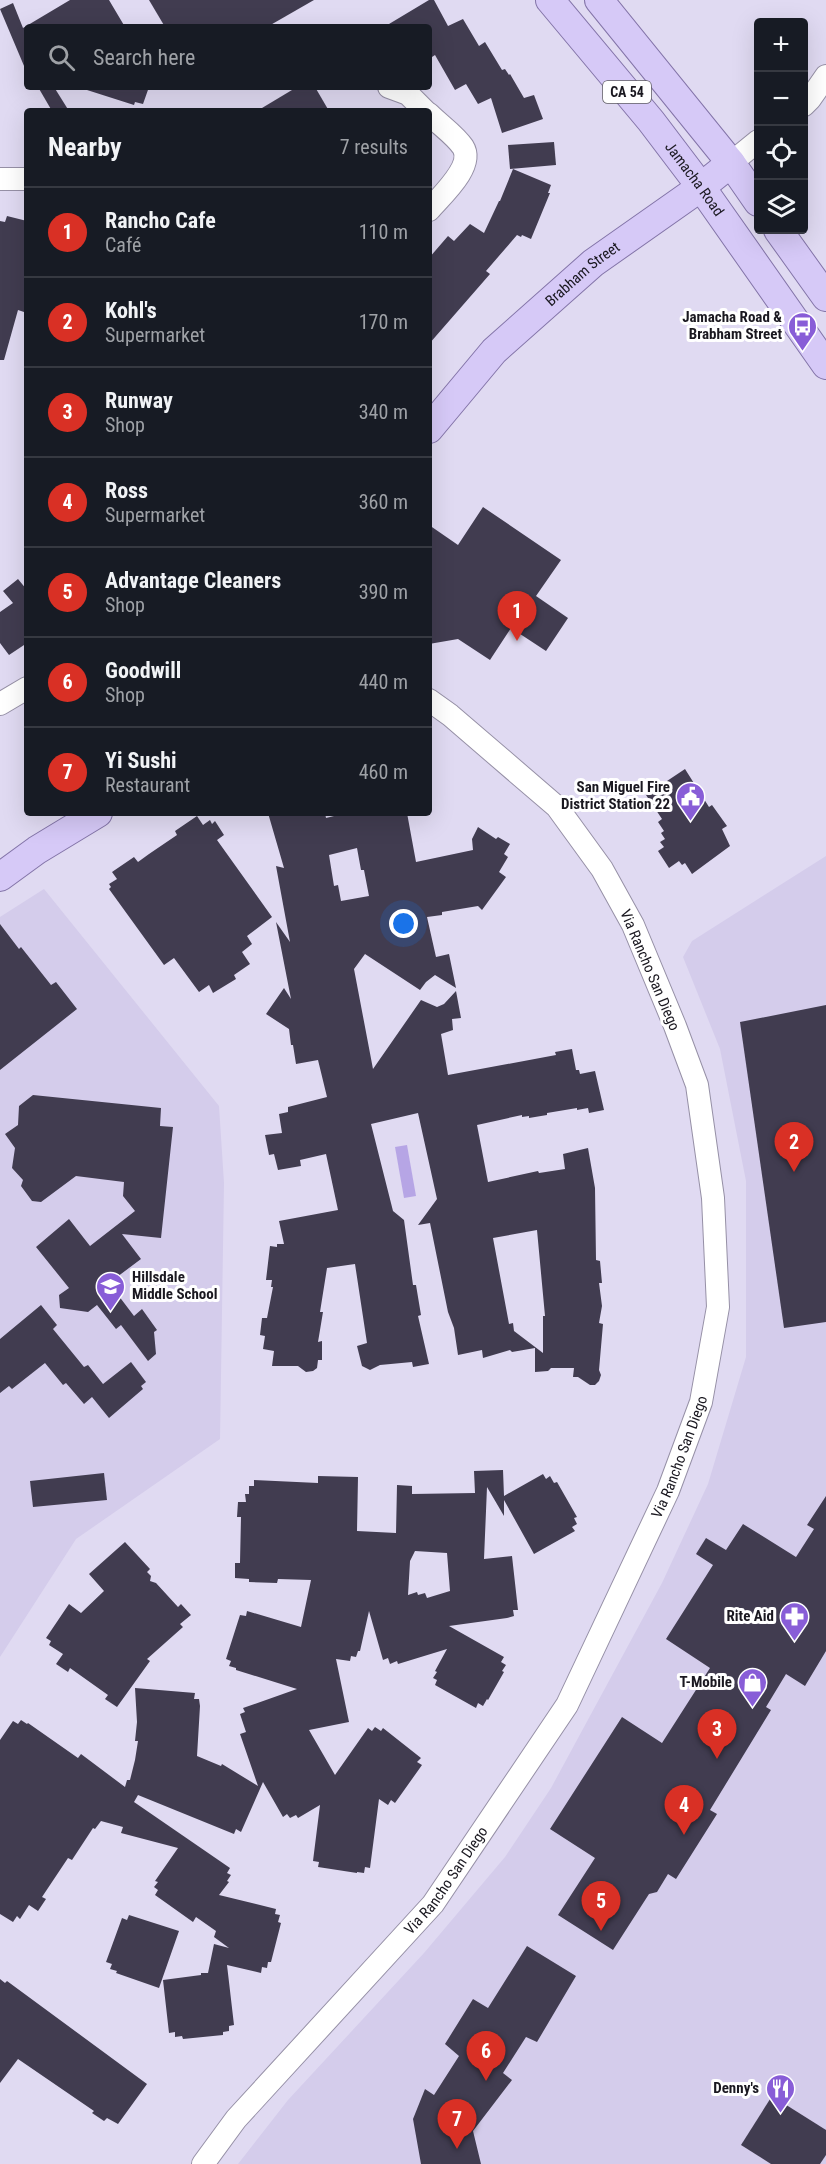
<!DOCTYPE html>
<html lang="en">
<head>
<meta charset="utf-8">
<style>
	body { margin:0; font-family:"Roboto Condensed",sans-serif; background:#242831; color:#f1f3f6 }
	.controls { position:absolute; right:18px; top:18px; display:grid; overflow:hidden; border-radius:6px; box-shadow:0 6px 24px #0002 }
	.controls button { width:54px; height:54px; display:grid; place-items:center; padding:0; border:0; border-bottom:2px solid #363941; background:#171b24; color:#f1f3f6; font:30px sans-serif }
	.you { position:absolute; left:404px; top:924px; width:21px; height:21px; margin:-15px; border:4px solid #fff; border-radius:50%; background:#1a73e8; box-shadow:0 0 0 9px #1a73e833 }
	.badge { display:grid; place-items:center; width:39px; height:39px; border-radius:50%; background:#d93025; color:#fff; font-size:20px; font-weight:700 }
	.pin { position:absolute; translate:-50% -50px; filter:drop-shadow(0 2px 3px #0008) }
	.pin::after { content:''; position:absolute; top:32px; width:21px; height:18px; background:inherit; clip-path:polygon(0 0,100% 0,50% 100%) }
	.list { margin:0; padding:0; list-style:none }
	h2 { display:flex; justify-content:space-between; align-items:center; height:78px; margin:0; padding:0 24px; font-size:26px }
	h2 small { font-size:20px; font-weight:400; color:#9ea1a6 }
	.list li { display:grid; grid-template-columns:39px 1fr auto; gap:18px; align-items:center; box-sizing:border-box; height:90px; padding:0 24px; border-top:2px solid #363941 }
	.list b { display:block; font-size:22px; white-space:nowrap }
	.list p { margin:0; font-size:20px; white-space:nowrap; color:#9ea1a6 }
	.list em { font-size:20px; font-style:normal; color:#9ea1a6 }
	.icon { flex:none; width:33px; height:33px; fill:none; stroke:currentColor; stroke-width:2; stroke-linecap:round; stroke-linejoin:round }
	.map { position:relative; flex:none; width:826px; height:2164px; overflow:hidden }
	.search { position:absolute; background:#171b24; box-shadow:0 6px 24px #0002; left:24px; top:24px; width:408px; height:66px; display:flex; align-items:center; gap:15px; box-sizing:border-box; padding:0 21px; border-radius:6px; color:#9ea1a6; font-size:22px }
	.panel { position:absolute; background:#171b24; box-shadow:0 6px 24px #0002; left:24px; top:108px; width:408px; height:708px; border-radius:6px }
	.map>svg:first-child { display:block }
	.built { fill:#d4cceb }
	.water { fill:#b6a5e5 }
	.building { fill:#413c50; fill-rule:evenodd }
	.lines { fill:none; stroke-linecap:round; stroke-linejoin:round }
	.minor-casing { stroke:#9690a6; stroke-width:24 }
	.major-casing { stroke:#8374a8; stroke-width:30 }
	.minor { stroke:#fff; stroke-width:22 }
	.major { stroke:#d6c9f7; stroke-width:28 }
	.labels { text-anchor:middle; dominant-baseline:central; stroke-width:6; stroke-linejoin:round; paint-order:stroke }
	.shield { fill:#fff; stroke:#5f5d63; stroke-width:1.5 }
	.shield-label { font-size:14px; font-weight:bold; fill:#1a1820 }
	.street-label { font-size:15px; fill:#1a1820; stroke:#fff }
	.poi-label { font-size:15px; font-weight:bold; fill:#1a1820; stroke:#fff; text-anchor:end }
</style>
</head>
<body>
<div class="map">
<svg width="826" height="2164" viewBox="0 0 826 2164">
	<rect width="100%" height="100%" fill="#e0daf2"/>
	<g class="built">
		<polygon points="826,856 826,2164 238,2164 288,2100 424,1953 505,1857 551,1788 662,1583 708,1484 746,1357 746,1181 720,1049 683,957 692,941"/>
		<polygon points="44,889 219,1106 224,1183 220,1439 76,1539 0,1657 0,917"/>
	</g>
	<polygon class="water" points="407,1145 416,1196 404,1198 395,1147"/>
	<g class="building">
		<polygon points="70,0 109,0 125,27 27,27 27,73 0,9 13,3 23,28"/>
		<polygon points="149,0 314,0 267,27 165,27"/>
		<polygon points="429,0 434,0 448,26 463,19 479,46 485,42 502,70 505,69 509,75 510,74 524,98 534,95 543,119 502,133 491,98 478,104 466,84 455,90 435,55 429,59 429,27 384,27"/>
		<polygon points="38,87 54,87 69,111 52,111"/>
		<polygon points="87,87 149,87 143,104 135,102 134,105 87,90"/>
		<polygon points="297,87 315,87 329,111 257,111"/>
		<polygon points="554,142 556,165 510,169 508,145"/>
		<polygon points="513,169 551,185 548,193 550,193 531,239 522,235 521,237 517,235 486,271 490,274 429,344 429,258 448,236 454,241 470,224 484,233 499,201 500,201"/>
		<polygon points="7,216 27,221 27,300 24,312 18,310 4,360 0,360 0,221 5,222"/>
		<polygon points="483,507 561,560 536,596 568,618 546,651 511,628 490,660 458,639 429,644 429,525 458,545"/>
		<polygon points="18,579 27,590 27,643 9,655 0,643 0,612 13,603 3,591"/>
		<polygon points="685,769 709,807 712,805 727,826 722,829 730,846 692,874 685,863 682,865 679,861 669,868 658,851 664,847 660,842 665,839 661,833 664,831 658,822 662,819 646,795"/>
		<path d="M268 813H325L326 818 346 813H407L416 862 473 850 472 839 478 827 496 839 498 837 510 844 504 854 508 857 499 872 506 877 482 910 478 906 442 912V915L427 917 436 957 449 954 456 988 435 975 426 982 420 990 365 954 354 969 373 1069 421 1000 437 1007 444 1004 456 991 461 1018 452 1019 453 1030 441 1034 448 1075 556 1055 555 1052 572 1049 576 1070H579L580 1074 595 1071 604 1110 589 1113 588 1108 577 1110V1108L547 1113V1115L529 1118V1116L522 1117V1115L477 1125 488 1182 538 1171 539 1173 565 1169 563 1154 588 1148 595 1188 596 1260 600 1261 602 1283H599L602 1306 599 1323 603 1324 599 1370 601 1375 599 1381 595 1385H590L578 1377H573L574 1368H551L548 1371 535 1372V1348L512 1352 510 1350 483 1358 482 1350 458 1355 454 1328 448 1312 430 1223 418 1225 437 1199 418 1113 371 1124 393 1211 404 1220 413 1285H416L421 1315 418 1316 429 1364 413 1367 412 1362 380 1365 370 1370 362 1366 357 1346 367 1343 355 1264 327 1268 320 1312H323L318 1342 322 1341V1360H318L317 1368 313 1371 306 1372 298 1366H272L274 1351 263 1349 265 1336 260 1335 262 1318H267L273 1287H271L272 1280H266L270 1246 277 1247V1244H284L279 1221 338 1210 326 1154 300 1160 301 1166 278 1170 274 1154 269 1155 265 1135 282 1133 279 1114 288 1112V1107L327 1097 318 1060 296 1064 293 1045H291L289 1029 266 1014 284 988 291 999 276 922 290 942 276 866 284 868ZM357 848 361 870H364L369 896 341 901 338 885 334 886 329 855ZM537 1230 545 1316H543V1353L514 1331 513 1323 509 1324 493 1238Z"/>
		<polygon points="197,816 203,825 210,820 212,824 215,821 224,835 217,840 272,917 247,936 252,944 242,952 250,964 234,975 236,979 213,993 209,985 199,992 174,958 164,965 109,889 111,887 109,884 117,879 112,872 134,857 138,862 149,854 177,835 175,831"/>
		<polygon points="0,924 19,949 21,947 51,985 56,982 77,1009 0,1070"/>
		<polygon points="826,1005 826,1322 784,1328 740,1022"/>
		<polygon points="33,1095 161,1108 160,1126 173,1127 161,1238 122,1234 141,1259 109,1283 134,1316 142,1309 157,1330 154,1332 156,1354 148,1361 121,1325 116,1329 97,1305 88,1312 60,1308 59,1295 69,1288 36,1247 69,1219 90,1246 135,1211 123,1196 124,1182 76,1176 41,1202 32,1201 21,1186 23,1180 12,1168 15,1148 5,1134 18,1125 19,1106"/>
		<polygon points="41,1305 57,1325 53,1329 84,1367 88,1365 103,1384 131,1362 146,1382 141,1386 143,1389 109,1418 92,1397 84,1404 66,1383 63,1385 45,1363 12,1389 9,1386 0,1393 0,1339"/>
		<path d="M503 1470 504 1496 543 1474 546 1479 550 1476 554 1483 557 1482 577 1517 574 1518 577 1524 572 1527 575 1531 534 1554 504 1500V1516L487 1487 484 1559 512 1556 518 1610H513L514 1616 507 1618 449 1626 504 1657 501 1662 506 1665 502 1671 504 1672 488 1700 487 1699 483 1706 478 1703 476 1708 435 1685 437 1680 433 1678 437 1672 435 1671 447 1649 398 1664 397 1661 390 1664 388 1658 383 1660 369 1611 360 1651H358L356 1657 351 1656 350 1661 336 1659 349 1722 309 1730 335 1775 368 1728 372 1731 375 1727 381 1731 383 1728 421 1758 417 1762 422 1765 395 1803 391 1800 388 1805 379 1799 370 1868 365 1867 364 1873 357 1872V1873L318 1867 319 1862 313 1861 320 1805 298 1818 296 1815 290 1818 287 1814 283 1817 263 1782 241 1832 236 1829 234 1834 138 1795 134 1802 230 1868 227 1873 231 1875 227 1881 229 1882 219 1895 276 1909 275 1914 280 1915 278 1922 281 1923 271 1962H268L267 1968 262 1967 261 1973 227 1965 234 2025 229 2026V2031L223 2032V2035L183 2039 182 2036 175 2037V2032L169 2033 163 1980 201 1975V1973H208L214 1944 229 1948 214 1937 216 1931 196 1917 193 1922 155 1895 158 1890 154 1887 158 1882 155 1881 178 1848 121 1833 123 1827 101 1821 95 1829 93 1828 72 1860 68 1858 42 1897 46 1899 38 1911 29 1905 20 1919 17 1916 13 1922 0 1914V1740L13 1721 18 1724 21 1720 27 1724 28 1723 78 1758 81 1754 125 1787 127 1780H130L135 1760 138 1741H135L137 1722 135 1688 195 1693 194 1699H199L200 1706 197 1756 221 1766 222 1764 258 1786 240 1734 246 1732 240 1714 245 1712 243 1708 297 1689 236 1670V1668L229 1666 231 1661 226 1659 240 1615 246 1616 247 1611 301 1627 311 1580 278 1579 277 1583 249 1582V1579L235 1578V1563H240L241 1517H237L238 1502H246L245 1494H249V1486H254V1480L318 1483V1476L358 1477 357 1531 396 1533 397 1485 412 1486V1494L475 1493 474 1471ZM415 1551 447 1553 450 1591 427 1598 425 1593 418 1595 417 1592 408 1595 410 1561Z"/>
		<polygon points="104,1473 107,1500 33,1507 30,1481"/>
		<polygon points="826,1496 826,1651 805,1686 786,1674 766,1707 771,1710 710,1810 717,1814 676,1879 668,1874 657,1892 649,1894 613,1950 558,1915 595,1858 550,1829 622,1717 662,1743 710,1668 666,1639 713,1565 696,1554 706,1538 726,1550 743,1524 796,1557 814,1529 807,1525"/>
		<polygon points="125,1542 150,1569 147,1572 151,1576 150,1581 156,1583 178,1607 181,1604 191,1615 180,1624 183,1627 147,1659 150,1661 117,1707 105,1699 108,1695 70,1668 68,1672 56,1664 63,1654 49,1645 51,1641 46,1638 69,1604 81,1613 104,1591 89,1574"/>
		<polygon points="129,1915 179,1931 159,1988 116,1973 117,1971 110,1969 112,1964 106,1962 122,1918 127,1920"/>
		<polygon points="527,1946 576,1976 537,2042 526,2037 503,2073 512,2080 473,2131 481,2164 421,2164 413,2119 425,2089 434,2095 459,2056 445,2044 473,1999 488,2008"/>
		<polygon points="0,1979 5,1983 7,1981 147,2084 118,2124 107,2118 104,2121 92,2113 94,2111 18,2059 0,2083"/>
		<polygon points="772,2096 826,2130 826,2155 820,2164 771,2164 741,2145"/>
	</g>
	<g class="lines">
		<defs>
			<g id="minor">
				<polyline points="389,87 408,94 425,111"/>
				<polyline points="804,105 810,99 826,76"/>
				<path d="M429 114C440 125 455 135 463 147 475 166 441 196 429 210"/>
				<polyline points="731,163 758,141"/>
				<polyline points="0,179 27,179"/>
				<polyline points="0,704 27,688"/>
				<path id="s1" d="M203 2164 236 2119 433 1904 567 1705 668 1491 701 1402 718 1307 713 1198 697 1085 675 1026 633 925 602 869 557 807 450 715 429 700"/>
			</g>
			<g id="major">
				<path id="s2" d="M550 0 651 121 701 187 826 365"/>
				<polyline points="599,0 731,163 758,202"/>
				<polyline points="778,230 826,297"/>
				<path id="s3" d="M429 429 494 351 593 263 701 187 731 163"/>
				<polyline points="0,877 37,850 98,813"/>
			</g>
		</defs>
		<use href="#minor" class="minor-casing"/>
		<use href="#major" class="major-casing"/>
		<use href="#minor" class="minor"/>
		<use href="#major" class="major"/>
	</g>
	<defs>
		<symbol id="bus-pin" viewBox="-11 -11 22 30"><path d="M0 17L-7.5 6A9.5 9.5 0 1 1 7.5 6Z" fill="#885dd7" stroke="#fff"/><path d="M-5-6H5V4H4V6H2V4H-2V6H-4V4H-5ZM-3.5-4V0h7V-4ZM-3.5 1.2v1.5H-2V1.2ZM2 1.2v1.5H3.5V1.2Z" fill="#fff"/></symbol>
		<symbol id="civic-pin" viewBox="-11 -11 22 30"><path d="M0 17L-7.5 6A9.5 9.5 0 1 1 7.5 6Z" fill="#885dd7" stroke="#fff"/><path d="M-.6-6.5H3V-4.5H.6V-3L4-1V1h2V6H-6V1h2V-1L-.6-3ZM-1.2 2.5V6h2.4V2.5Z" fill="#fff"/></symbol>
		<symbol id="school-pin" viewBox="-11 -11 22 30"><path d="M0 17L-7.5 6A9.5 9.5 0 1 1 7.5 6Z" fill="#885dd7" stroke="#fff"/><path d="M0-5L7-2L0 1L-7-2ZM-4 1L0 2.5L4 1V4Q0 6-4 4Z" fill="#fff"/></symbol>
		<symbol id="pharmacy-pin" viewBox="-11 -11 22 30"><path d="M0 17L-7.5 6A9.5 9.5 0 1 1 7.5 6Z" fill="#885dd7" stroke="#fff"/><path d="M-2-6h4v4h4v4h-4v4h-4v-4h-4v-4h4Z" fill="#fff"/></symbol>
		<symbol id="shop-pin" viewBox="-11 -11 22 30"><path d="M0 17L-7.5 6A9.5 9.5 0 1 1 7.5 6Z" fill="#885dd7" stroke="#fff"/><path d="M-5-2.5h2.3a2.7 3.5 0 0 1 5.4 0H5L5.5 6h-11ZM-1.5-2.5h3a1.5 2.3 0 0 0-3 0Z" fill="#fff"/></symbol>
		<symbol id="restaurant-pin" viewBox="-11 -11 22 30"><path d="M0 17L-7.5 6A9.5 9.5 0 1 1 7.5 6Z" fill="#885dd7" stroke="#fff"/><path d="M-5-6h1v4h1v-4h1v4h1v-4h1v5L-1.5 .5V6h-2V.5L-5-1ZM5-6V6H3V1.5H1.5Q1.5-4 5-6Z" fill="#fff"/></symbol>
	</defs>
	<g fill-rule="evenodd">
		<use href="#bus-pin" x="786" y="310" width="33" height="45"/>
		<use href="#civic-pin" x="674" y="780" width="33" height="45"/>
		<use href="#school-pin" x="94" y="1270" width="33" height="45"/>
		<use href="#pharmacy-pin" x="778" y="1600" width="33" height="45"/>
		<use href="#shop-pin" x="736" y="1666" width="33" height="45"/>
		<use href="#restaurant-pin" x="764" y="2072" width="33" height="45"/>
	</g>
	<g class="labels">
		<rect class="shield" x="603" y="81" width="48" height="22" rx="4.5"/>
		<g class="shield-label">
			<text x="627" y="92">CA 54</text>
		</g>
		<g class="street-label">
			<text stroke="none"><textPath href="#s2" startOffset="230">Jamacha Road</textPath></text>
			<text stroke="none"><textPath href="#s3" startOffset="219">Brabham Street</textPath></text>
			<text transform="translate(650 970) rotate(67)">Via Rancho San Diego</text>
			<text stroke="none"><textPath href="#s1" startOffset="860">Via Rancho San Diego</textPath></text>
			<text stroke="none"><textPath href="#s1" startOffset="374">Via Rancho San Diego</textPath></text>
		</g>
		<g class="poi-label">
			<text x="782" y="317">Jamacha Road &amp;<tspan x="782" dy="17">Brabham Street</tspan></text>
			<text x="670" y="787">San Miguel Fire<tspan x="670" dy="17">District Station 22</tspan></text>
			<text x="132" y="1277" text-anchor="start">Hillsdale<tspan x="132" dy="17">Middle School</tspan></text>
			<text x="774" y="1616">Rite Aid</text>
			<text x="732" y="1682">T-Mobile</text>
			<text x="759" y="2088">Denny's</text>
		</g>
	</g>
</svg>
<div class="controls">
<button>+</button>
<button>−</button>
<button><svg class="icon" aria-label="locate" viewBox="0 0 24 24"><circle cx="12" cy="12" r="6"/><path d="M12 2v4M12 18v4M2 12h4M18 12h4"/></svg></button>
<button><svg class="icon" aria-label="layers" viewBox="0 0 24 24"><path d="M12 4l9 5-9 5-9-5zM3 14l9 5 9-5"/></svg></button>
</div>
<div class="you"></div>
<div class="pin badge" style="left:517px;top:641px">1</div>
<div class="pin badge" style="left:794px;top:1172px">2</div>
<div class="pin badge" style="left:717px;top:1759px">3</div>
<div class="pin badge" style="left:684px;top:1835px">4</div>
<div class="pin badge" style="left:601px;top:1931px">5</div>
<div class="pin badge" style="left:486px;top:2081px">6</div>
<div class="pin badge" style="left:457px;top:2149px">7</div>
<div class="search"><svg class="icon" aria-label="search" viewBox="0 0 24 24"><circle cx="10" cy="10" r="6"/><path d="M15 15l6 6"/></svg>Search here</div>
<section class="panel">
<h2>Nearby<small>7 results</small></h2>
<ul class="list">
<li><span class="badge">1</span><div><b>Rancho Cafe</b><p>Café</p></div><em>110 m</em></li>
<li><span class="badge">2</span><div><b>Kohl's</b><p>Supermarket</p></div><em>170 m</em></li>
<li><span class="badge">3</span><div><b>Runway</b><p>Shop</p></div><em>340 m</em></li>
<li><span class="badge">4</span><div><b>Ross</b><p>Supermarket</p></div><em>360 m</em></li>
<li><span class="badge">5</span><div><b>Advantage Cleaners</b><p>Shop</p></div><em>390 m</em></li>
<li><span class="badge">6</span><div><b>Goodwill</b><p>Shop</p></div><em>440 m</em></li>
<li><span class="badge">7</span><div><b>Yi Sushi</b><p>Restaurant</p></div><em>460 m</em></li>
</ul>
</section>
</div>
</body>
</html>
